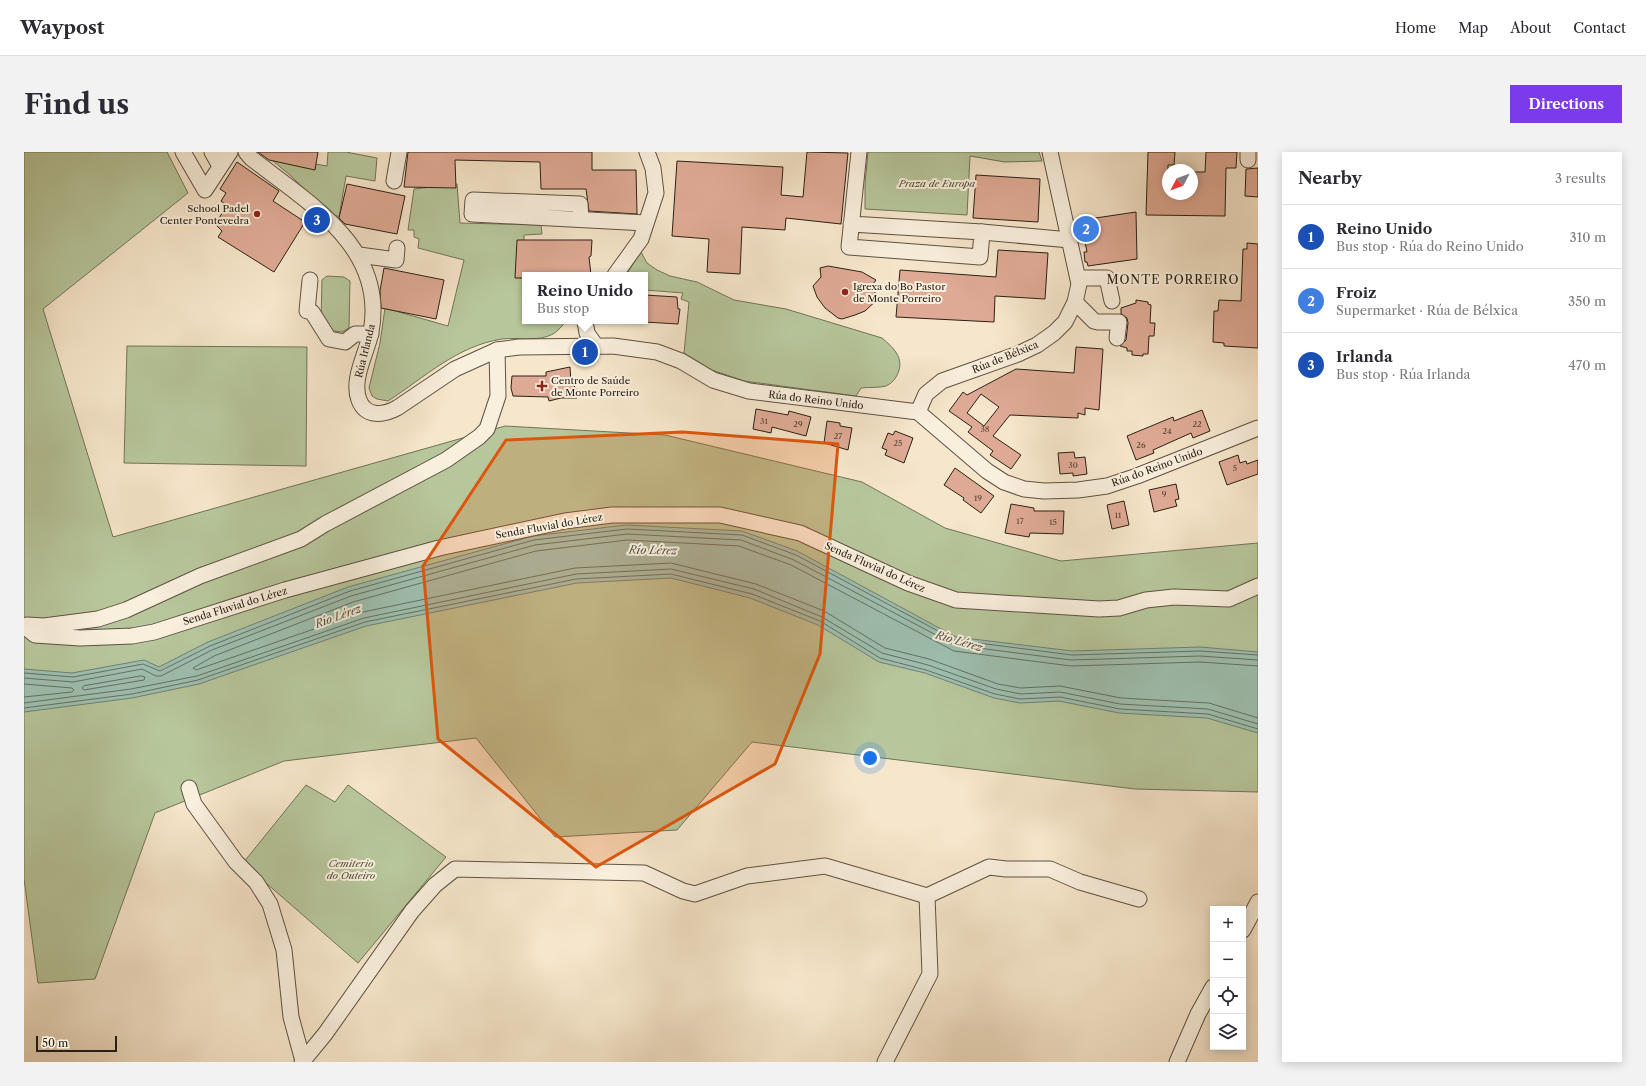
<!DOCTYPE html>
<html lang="en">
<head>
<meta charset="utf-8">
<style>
	body { margin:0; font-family:"Libre Caslon Text",serif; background:#f2f2f3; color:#2b2b33 }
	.controls { position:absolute; right:12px; bottom:12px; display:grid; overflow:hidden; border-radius:0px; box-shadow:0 2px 10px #0003 }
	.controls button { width:36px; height:36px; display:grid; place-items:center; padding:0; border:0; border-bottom:1px solid #e1e1e2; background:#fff; color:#2b2b33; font:20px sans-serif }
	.compass { position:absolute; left:1138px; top:12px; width:36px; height:36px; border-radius:50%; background:#fff; box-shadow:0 2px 10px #0003; rotate:229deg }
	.scale { position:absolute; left:12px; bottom:10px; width:81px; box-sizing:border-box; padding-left:4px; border:2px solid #2a2115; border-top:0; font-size:11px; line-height:14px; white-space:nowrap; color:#2a2115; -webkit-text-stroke:3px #f9efdd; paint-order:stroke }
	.you { position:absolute; left:846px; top:606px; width:14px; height:14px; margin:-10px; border:3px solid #fff; border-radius:50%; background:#1a73e8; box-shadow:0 0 0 6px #1a73e833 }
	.badge { display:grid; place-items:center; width:26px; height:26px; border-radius:50%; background:#7c3aed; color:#fff; font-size:13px; font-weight:700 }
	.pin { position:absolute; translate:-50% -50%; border:2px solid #fff; box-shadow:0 1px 4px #0006 }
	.popup { position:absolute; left:498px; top:120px; width:126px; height:52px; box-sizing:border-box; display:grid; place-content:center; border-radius:0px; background:#fff; filter:drop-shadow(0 1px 3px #0005); font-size:13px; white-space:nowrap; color:#7c7c81 }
	.popup b { font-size:15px; color:#2b2b33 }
	.popup::after { content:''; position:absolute; left:50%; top:100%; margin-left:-8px; border:8px solid transparent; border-top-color:#fff }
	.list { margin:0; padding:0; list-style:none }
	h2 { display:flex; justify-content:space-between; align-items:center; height:52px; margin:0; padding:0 16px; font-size:17px }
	h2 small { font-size:13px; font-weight:400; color:#7c7c81 }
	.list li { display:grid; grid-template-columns:26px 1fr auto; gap:12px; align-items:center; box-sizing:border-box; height:64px; padding:0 16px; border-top:1px solid #e1e1e2 }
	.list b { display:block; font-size:15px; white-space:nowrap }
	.list p { margin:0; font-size:13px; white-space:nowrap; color:#7c7c81 }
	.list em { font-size:13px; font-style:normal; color:#7c7c81 }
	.icon { flex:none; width:22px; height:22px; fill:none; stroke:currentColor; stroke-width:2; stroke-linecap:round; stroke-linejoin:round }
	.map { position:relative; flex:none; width:1234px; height:910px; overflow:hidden; border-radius:0px }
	header { display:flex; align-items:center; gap:24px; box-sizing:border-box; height:56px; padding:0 20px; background:#fff; border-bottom:1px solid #e1e1e2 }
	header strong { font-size:19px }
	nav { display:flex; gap:22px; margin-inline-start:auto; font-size:14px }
	.intro { display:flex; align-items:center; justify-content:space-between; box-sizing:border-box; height:96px; padding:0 24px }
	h1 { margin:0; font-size:28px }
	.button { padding:10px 18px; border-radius:0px; background:#7c3aed; color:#fff; font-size:14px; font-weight:700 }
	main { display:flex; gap:24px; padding:0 24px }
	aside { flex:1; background:#fff; border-radius:0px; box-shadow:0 2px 10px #0003 }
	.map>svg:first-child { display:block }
	.green { fill:#b7c69b; stroke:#707458 }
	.water { fill:#9ec0b1; stroke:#708073 }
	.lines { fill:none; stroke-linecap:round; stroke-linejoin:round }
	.shore { stroke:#647063; stroke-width:1 }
	.building { fill:#dfaa95; stroke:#2a2115; fill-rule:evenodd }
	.minor-casing { stroke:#5d5242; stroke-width:17 }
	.minor { stroke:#f9efdd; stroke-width:15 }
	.marked { fill:#de560c; fill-opacity:0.2; stroke:#de560c; stroke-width:3; stroke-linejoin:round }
	.poi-dot { fill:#8f2418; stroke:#f9efdd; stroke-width:1.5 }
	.labels { text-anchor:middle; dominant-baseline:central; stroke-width:4; stroke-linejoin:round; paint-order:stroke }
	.number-label { font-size:8px; fill:#574335 }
	.park-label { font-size:10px; font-style:italic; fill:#54533d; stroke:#f9efdd }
	.poi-label { font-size:10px; fill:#2a2115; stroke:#f9efdd; text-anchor:start }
	.street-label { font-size:10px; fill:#2a2115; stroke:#f9efdd }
	.water-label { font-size:11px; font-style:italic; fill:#4d5144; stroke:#f9efdd }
	.quarter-label { font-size:12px; letter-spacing:1px; fill:#2a2115; stroke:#f9efdd }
</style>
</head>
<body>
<header>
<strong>Waypost</strong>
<nav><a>Home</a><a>Map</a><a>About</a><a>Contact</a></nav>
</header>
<div class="intro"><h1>Find us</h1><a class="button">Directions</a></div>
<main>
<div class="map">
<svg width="1234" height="910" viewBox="0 0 1234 910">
	<rect width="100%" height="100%" fill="#f6e6cb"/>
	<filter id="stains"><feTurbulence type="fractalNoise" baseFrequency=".005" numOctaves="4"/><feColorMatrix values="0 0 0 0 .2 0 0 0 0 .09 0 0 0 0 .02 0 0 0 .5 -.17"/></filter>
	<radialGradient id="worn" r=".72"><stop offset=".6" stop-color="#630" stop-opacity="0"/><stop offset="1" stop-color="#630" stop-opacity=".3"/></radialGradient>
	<g class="green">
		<polygon points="0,0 143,0 164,41 19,157 89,385 481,274 641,283 838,330 921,376 1037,409 1234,391 1234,640 1111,637 728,590 653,678 531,685 452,586 260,609 131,661 71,827 14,831 0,727"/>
		<polygon points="304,0 322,0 353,6 351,29 322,24 315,65 302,58 267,24 243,4 303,14"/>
		<polygon points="844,0 1015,0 1018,9 981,10 946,4 943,63 841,57 841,32"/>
		<path d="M433 32 436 71 517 73 518 82 500 83 501 169H542C539 173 534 179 529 182 515 190 494 185 478 187 433 194 401 225 364 249L353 247 348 244 345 236 356 191 361 156 424 174 440 108 394 96 395 87 390 85V78H384L390 37Z"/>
		<path d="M617 100 623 111 633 118 646 124 673 130 710 148 762 157 858 186C871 197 882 208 872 225 870 229 866 232 862 234 855 236 845 235 837 236L832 244 720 229 688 218 660 201 665 150 657 147 659 141 621 138V123H602Z"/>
		<polygon points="303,124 320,125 326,129 325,176 318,180 303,178 297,170 298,128"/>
		<polygon points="103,194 283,195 282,314 100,311"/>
		<polygon points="282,633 311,650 324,633 422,705 334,811 219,711"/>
	</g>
	<polygon class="water" points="602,373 718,379 773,399 932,485 1048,499 1176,495 1234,500 1234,581 1183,566 1095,561 1035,549 996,551 970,546 901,521 855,510 794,473 726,446 647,426 553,431 342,474 175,532 108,546 0,560 0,517 48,521 120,508 135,515 184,490 324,435 509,384"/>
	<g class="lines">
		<g class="shore">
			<polyline points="1234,514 1176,510 1047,514 930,499 767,413 715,394 603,388 512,399 329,450 190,504 169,516 172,518 339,460 551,416 647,411 732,432 800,459 861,496 905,507 974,532 997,536 1036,534 1097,546 1185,551 1234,566"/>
			<polyline points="0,521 49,525 119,512 136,519 186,494 326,439 510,388 603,377 718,383 772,403 931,488 1048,503 1176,499 1234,503"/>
			<polygon points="117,524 121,525 120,528 60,538 58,536 60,534"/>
			<polyline points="0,526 49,530 118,517 132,524 137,524 188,498 327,444 511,393 603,382 717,388 770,408 931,493 1047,508 1176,504 1234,508"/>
			<polyline points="0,532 48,536 50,538 48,540 0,545"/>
			<polyline points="0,551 107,537 173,524 340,466 552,422 647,417 730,437 798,465 858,501 904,513 972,537 997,542 1036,540 1096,552 1184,557 1234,572"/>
			<polyline points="0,556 108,542 174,528 341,470 552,427 647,422 728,442 796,469 856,506 902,518 971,542 996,547 1036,545 1096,557 1184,562 1234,577"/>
		</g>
	</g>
	<g class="building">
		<polygon points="234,0 294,0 291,18 245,8"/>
		<polygon points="384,0 568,0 568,18 612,18 613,62 565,59 562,37 517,37 516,10 431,8 432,36 380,35"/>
		<polygon points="783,0 824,1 817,72 762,66 761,78 718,75 716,122 683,120 685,87 648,84 653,9 759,15 757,43 779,45"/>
		<polygon points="1124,0 1151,0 1150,13 1144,13 1144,42 1168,42 1168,20 1181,20 1182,0 1213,0 1212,16 1202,16 1201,64 1122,63"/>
		<polygon points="213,10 255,39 249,49 281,70 250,120 194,85 198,79 191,72 203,54 197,49 202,41 196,37"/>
		<polygon points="1234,16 1234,45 1221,44 1222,17"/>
		<polygon points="952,23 1016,27 1014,70 949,66"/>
		<polygon points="323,32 381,44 373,82 321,72 315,66"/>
		<polygon points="1112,60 1113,107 1064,114 1063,110 1061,110 1060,100 1063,100 1060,84 1058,84 1056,73 1058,72 1058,68"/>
		<polygon points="493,88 568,88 567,104 565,105 567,123 501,123 501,126 491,126"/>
		<polygon points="1223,91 1234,92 1234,196 1200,194 1200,191 1189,190 1190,159 1194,159 1195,148 1217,149 1219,97 1223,97"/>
		<polygon points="974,98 1024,101 1021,147 971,144 970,170 872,165 876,118 972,125"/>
		<polygon points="804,114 838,120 852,128 847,135 855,146 841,159 831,163 818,167 814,166 801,156 793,145 789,134 797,125 796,116"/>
		<polygon points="360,116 420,128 412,167 357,156 356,139"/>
		<polygon points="621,143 653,145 654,157 656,157 654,172 621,170"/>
		<polygon points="1112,148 1124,150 1124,152 1127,153 1126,171 1131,171 1130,184 1125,184 1124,202 1119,202 1119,204 1108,203 1108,199 1103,199 1103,196 1096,194 1102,188 1104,171 1103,166 1097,162 1097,156 1112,151"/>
		<path d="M1052 195 1079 197 1075 258 1061 256V263L1054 261V266L986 263 969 284 997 303 987 317 966 303 969 299 944 280 948 275 925 259 939 240 943 243 992 217 1050 221ZM957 242 975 255 960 274 943 261Z"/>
		<polygon points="546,215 547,231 553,237 553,246 537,246 525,249 524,245 489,244 487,236 488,224 522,224 522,220"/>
		<polygon points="732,257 764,263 765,259 787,265 782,284 748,275 747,281 729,277"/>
		<polygon points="1178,258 1186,279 1169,286 1167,281 1129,298 1130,301 1112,308 1103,284 1149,265 1150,269"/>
		<polygon points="803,269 816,271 816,274 828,276 824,298 800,291"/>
		<polygon points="871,279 889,286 880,311 861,303 863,298 858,296 864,281 869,283"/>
		<polygon points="1050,300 1051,306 1061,305 1063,322 1049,324 1049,321 1036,322 1034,301"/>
		<polygon points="1214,303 1216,311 1222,309 1223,312 1234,308 1234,322 1203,333 1195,310"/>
		<polygon points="931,316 970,344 957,361 939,348 940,346 920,333"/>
		<polygon points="1152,332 1155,347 1151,348 1153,354 1130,360 1125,338"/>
		<polygon points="1100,349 1105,373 1088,377 1083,353"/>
		<polygon points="987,352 1010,356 1010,359 1040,359 1039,382 1006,381 1005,385 981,381"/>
	</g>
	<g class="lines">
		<defs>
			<g id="minor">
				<polyline points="159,0 181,38 206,0"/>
				<polyline points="188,0 196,14"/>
				<path d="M222 0 227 6C284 51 363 95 347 180 343 201 327 227 335 248 342 266 360 263 373 256L431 217 473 198 495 195 589 194 633 200 657 209 689 228 725 239 894 260 963 319 980 330 1000 337 1020 339 1054 338 1083 334 1113 324 1234 276"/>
				<polyline points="1224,8 1224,0"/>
				<polyline points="370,29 375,0"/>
				<polyline points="557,67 556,52 449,48 448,62 622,71"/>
				<polyline points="827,72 958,80 956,105 825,95 835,0"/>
				<polyline points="958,80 1046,88"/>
				<polyline points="335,103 372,108 373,96"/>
				<polyline points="591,123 617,87 632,41 629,16 623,0"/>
				<polyline points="1054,126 1083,126 1088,149"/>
				<polyline points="286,128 283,159 288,160 305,187 321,190 331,182 347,182"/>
				<polyline points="1051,150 1070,169 1074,170 1095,170 1093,186"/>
				<polyline points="561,169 563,181 572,194"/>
				<polyline points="894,260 902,242 918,229 994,202 1013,193 1030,181 1041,170 1051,150 1055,132 1026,0"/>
				<polyline points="3,473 20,474 74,467 102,458 176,424 277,387 301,372 422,308 455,285 463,277 474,244 473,198"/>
				<polyline points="0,474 11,483 56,486 108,484 130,480 261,438 415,396 541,369 588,363 696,363 776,381 884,431 932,448 1075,457 1095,456 1122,448 1150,445 1205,447 1234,434"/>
				<polyline points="165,636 170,652 212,710 232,730 246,752 260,798 267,865 279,909"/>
				<polyline points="1219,778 1234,750"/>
				<polyline points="278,910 301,882 388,759 411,733 431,717 620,721 659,739 671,742 723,724 801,714 903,744 965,715 982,717 1026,717 1056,730 1115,747"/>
				<polyline points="861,910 906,822 903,744"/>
				<polyline points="1153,910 1174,862 1189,835"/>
			</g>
		</defs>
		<use href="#minor" class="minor-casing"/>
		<use href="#minor" class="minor"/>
	</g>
	<path class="marked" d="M659 280 814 292 796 502 751 612 572 715 414 587 399 414 482 288Z"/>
	<g class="poi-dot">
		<circle cx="233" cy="62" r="4"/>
		<circle cx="821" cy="140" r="4"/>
		<path d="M516 228h4v4h4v4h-4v4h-4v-4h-4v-4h4z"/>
	</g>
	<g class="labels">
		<g class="number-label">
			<text x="740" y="269">31</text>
			<text x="774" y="272">29</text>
			<text x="1173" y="272">22</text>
			<text x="961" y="277">38</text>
			<text x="1143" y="279">24</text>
			<text x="814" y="284">27</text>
			<text x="874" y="291">25</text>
			<text x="1117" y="293">26</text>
			<text x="1049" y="313">30</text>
			<text x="1211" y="316">5</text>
			<text x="1140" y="342">9</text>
			<text x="954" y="346">19</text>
			<text x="1094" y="363">11</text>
			<text x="996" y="369">17</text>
			<text x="1029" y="370">15</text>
		</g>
		<g class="park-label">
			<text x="913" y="31">Praza de Europa</text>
			<text x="327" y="711">Cemiterio<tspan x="327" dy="12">do Outeiro</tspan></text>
		</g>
		<g class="poi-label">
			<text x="225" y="56" text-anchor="end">School Padel<tspan x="225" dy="12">Center Pontevedra</tspan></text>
			<text x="829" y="134">Igrexa do Bo Pastor<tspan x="829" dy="12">de Monte Porreiro</tspan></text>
			<text x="527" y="228">Centro de Saúde<tspan x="527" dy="12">de Monte Porreiro</tspan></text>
		</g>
		<g class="street-label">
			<text transform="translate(341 199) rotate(-76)">Rúa Irlanda</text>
			<text transform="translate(981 205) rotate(-22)">Rúa de Bélxica</text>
			<text transform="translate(792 248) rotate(7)">Rúa do Reino Unido</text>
			<text transform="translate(1133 315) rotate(-20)">Rúa do Reino Unido</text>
			<text transform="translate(525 374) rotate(-10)">Senda Fluvial do Lérez</text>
			<text transform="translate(851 415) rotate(24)">Senda Fluvial do Lérez</text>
			<text transform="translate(211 454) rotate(-17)">Senda Fluvial do Lérez</text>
		</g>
		<g class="water-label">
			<text transform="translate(629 398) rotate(1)">Río Lérez</text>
			<text transform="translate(314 464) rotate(-20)">Río Lérez</text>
			<text transform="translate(935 489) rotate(16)">Río Lérez</text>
		</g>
		<g class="quarter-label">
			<text x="1149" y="127">MONTE PORREIRO</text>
		</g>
	</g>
	<rect width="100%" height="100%" filter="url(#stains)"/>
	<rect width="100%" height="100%" fill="url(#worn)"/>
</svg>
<div class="controls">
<button>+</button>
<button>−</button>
<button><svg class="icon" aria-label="locate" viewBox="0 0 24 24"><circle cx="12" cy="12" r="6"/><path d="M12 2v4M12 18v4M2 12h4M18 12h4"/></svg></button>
<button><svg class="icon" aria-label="layers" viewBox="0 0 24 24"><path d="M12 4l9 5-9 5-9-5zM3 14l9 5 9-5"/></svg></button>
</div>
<svg class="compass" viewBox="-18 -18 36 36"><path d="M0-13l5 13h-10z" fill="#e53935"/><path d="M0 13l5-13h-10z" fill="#7c7c81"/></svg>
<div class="scale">50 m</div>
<div class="you"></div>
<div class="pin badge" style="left:561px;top:200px;background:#1a4fb4">1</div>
<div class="popup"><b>Reino Unido</b>Bus stop</div>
<div class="pin badge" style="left:1062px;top:77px;background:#3f7fe0">2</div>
<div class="pin badge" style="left:293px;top:68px;background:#1a4fb4">3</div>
</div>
<aside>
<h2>Nearby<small>3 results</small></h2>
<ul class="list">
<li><span class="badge" style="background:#1a4fb4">1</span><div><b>Reino Unido</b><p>Bus stop · Rúa do Reino Unido</p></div><em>310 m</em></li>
<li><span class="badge" style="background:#3f7fe0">2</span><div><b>Froiz</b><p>Supermarket · Rúa de Bélxica</p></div><em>350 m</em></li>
<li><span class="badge" style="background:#1a4fb4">3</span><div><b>Irlanda</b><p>Bus stop · Rúa Irlanda</p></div><em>470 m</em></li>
</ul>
</aside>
</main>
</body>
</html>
